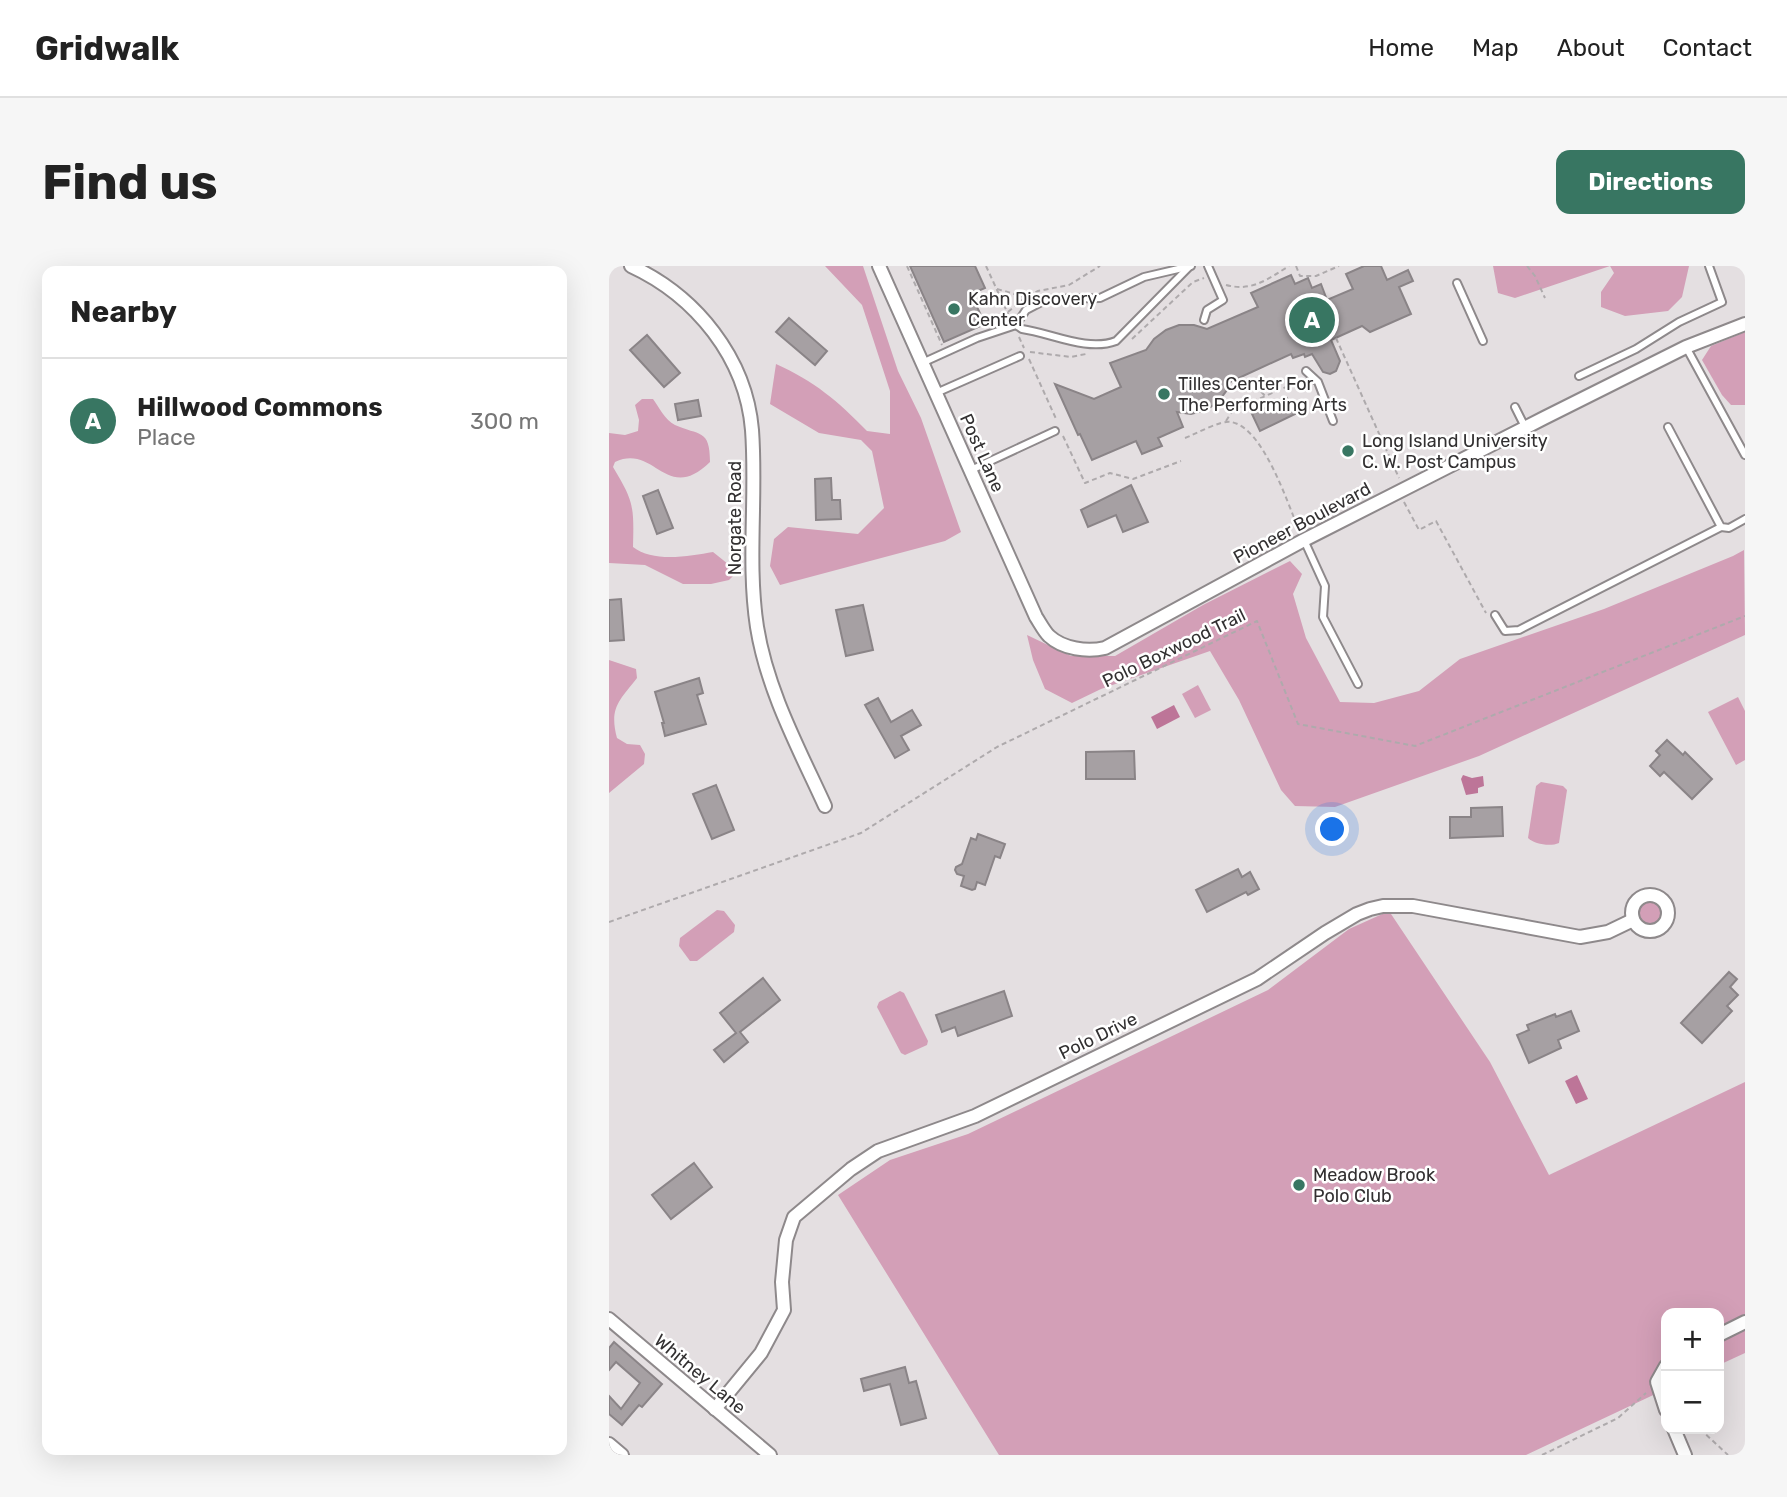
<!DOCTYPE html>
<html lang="en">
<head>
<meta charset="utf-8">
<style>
	body { margin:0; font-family:Rubik,sans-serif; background:#f6f6f6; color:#222 }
	.controls { position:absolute; right:21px; bottom:21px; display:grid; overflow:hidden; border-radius:14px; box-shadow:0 7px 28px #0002 }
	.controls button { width:63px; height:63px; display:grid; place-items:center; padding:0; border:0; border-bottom:2px solid #e0e0e0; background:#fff; color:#222; font:35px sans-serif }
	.you { position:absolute; left:724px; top:564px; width:24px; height:24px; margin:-18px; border:5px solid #fff; border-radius:50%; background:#1a73e8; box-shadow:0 0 0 10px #1a73e833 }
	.badge { display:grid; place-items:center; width:46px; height:46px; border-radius:50%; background:#387662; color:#fff; font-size:23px; font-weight:700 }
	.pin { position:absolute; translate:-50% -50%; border:4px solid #fff; box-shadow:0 2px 7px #0006 }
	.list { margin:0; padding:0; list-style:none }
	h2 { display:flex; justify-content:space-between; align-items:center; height:91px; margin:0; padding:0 28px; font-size:30px }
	h2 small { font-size:23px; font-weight:400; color:#767676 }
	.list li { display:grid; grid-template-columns:46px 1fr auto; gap:21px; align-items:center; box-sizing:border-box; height:126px; padding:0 28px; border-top:2px solid #e0e0e0 }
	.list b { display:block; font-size:26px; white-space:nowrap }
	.list p { margin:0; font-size:23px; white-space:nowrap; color:#767676 }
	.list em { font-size:23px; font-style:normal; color:#767676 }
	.map { position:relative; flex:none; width:1136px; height:1189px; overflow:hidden; border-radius:14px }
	header { display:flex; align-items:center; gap:42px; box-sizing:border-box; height:98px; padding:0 35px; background:#fff; border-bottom:2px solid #e0e0e0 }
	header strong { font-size:33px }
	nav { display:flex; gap:38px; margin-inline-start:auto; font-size:24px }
	.intro { display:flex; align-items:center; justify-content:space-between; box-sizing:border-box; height:168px; padding:0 42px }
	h1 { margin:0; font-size:49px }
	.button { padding:18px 32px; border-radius:14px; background:#387662; color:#fff; font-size:24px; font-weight:700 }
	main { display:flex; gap:42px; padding:0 42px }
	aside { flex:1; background:#fff; border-radius:14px; box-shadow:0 7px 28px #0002 }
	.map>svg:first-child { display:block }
	.green { fill:#d39fb7 }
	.water { fill:#bd7598 }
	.building { fill:#a6a0a3; stroke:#8a8487; stroke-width:2 }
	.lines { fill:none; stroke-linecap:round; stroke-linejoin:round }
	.service-casing { stroke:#8e898b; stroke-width:10 }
	.minor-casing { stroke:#8e898b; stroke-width:16 }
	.path { stroke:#aeaaac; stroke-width:2; stroke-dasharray:5 3.5; stroke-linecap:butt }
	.service { stroke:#fff; stroke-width:6 }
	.minor { stroke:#fff; stroke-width:12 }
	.poi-dot { fill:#387662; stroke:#fff; stroke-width:2.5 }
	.labels { text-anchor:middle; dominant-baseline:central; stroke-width:5; stroke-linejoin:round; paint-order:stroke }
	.poi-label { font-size:18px; fill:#323031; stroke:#fff; text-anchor:start }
	.street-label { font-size:18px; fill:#323031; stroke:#fff }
</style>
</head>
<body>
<header>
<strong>Gridwalk</strong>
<nav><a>Home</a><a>Map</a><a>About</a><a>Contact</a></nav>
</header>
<div class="intro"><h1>Find us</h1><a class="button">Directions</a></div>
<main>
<aside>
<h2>Nearby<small></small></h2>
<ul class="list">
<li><span class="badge">A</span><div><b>Hillwood Commons</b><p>Place</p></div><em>300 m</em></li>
</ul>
</aside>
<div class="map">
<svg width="1136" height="1189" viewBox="0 0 1136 1189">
	<rect width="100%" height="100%" fill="#e4dfe1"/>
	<g class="green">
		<path d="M216 0H254L289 105 312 152 352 266 336 275 171 319 161 300 165 273 179 261 249 268 275 242 263 185 252 174 210 167 161 138 167 98C205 115 229 135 258 165L281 168V125L253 39Z"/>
		<polygon points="884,0 1080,0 1073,31 1059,45 1016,50 992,41 992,26 1005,7 1001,0 906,32 889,27"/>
		<polygon points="1136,66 1136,139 1122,139 1113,129 1093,94 1102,80"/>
		<path d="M33 133H44C50 141 56 154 66 159 90 170 101 162 101 196 57 239 46 177 6 196L4 201C25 236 25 240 24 281 44 297 81 290 104 286L124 302V310L120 314 102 318H74L36 299 0 297V167L16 169 29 165 30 154 26 139Z"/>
		<polygon points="1135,284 1136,369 870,490 726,541 686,540 672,524 630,434 601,385 492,423 463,437 436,423 424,394 418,369 462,390 506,390 594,339 681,295 693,308 684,328 697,372 731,436 765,437 810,425 851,393 995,343 1124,290"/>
		<path d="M0 394 27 403 28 412C10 435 0 442 8 472L18 478 31 479 36 488 35 498 0 527Z"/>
		<polygon points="589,419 602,444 586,452 573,428"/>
		<polygon points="1129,431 1136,445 1136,494 1127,499 1099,446"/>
		<path d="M932 516 954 520 958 524 950 577C941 581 925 578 919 572L927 520Z"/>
		<circle cx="1041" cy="646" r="16"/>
		<polygon points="108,644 115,645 126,659 125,666 88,695 81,695 70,680 71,672"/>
		<polygon points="780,645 881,796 940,909 1136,816 1136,1087 1110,1099 1110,1047 1057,1047 1057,1123 917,1189 390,1189 229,929 281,894 359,868 659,724 740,663"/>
		<polygon points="291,725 295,727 319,775 318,779 296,789 292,787 268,741 270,736"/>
	</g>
	<g class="water">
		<polygon points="565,439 571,451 548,463 542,451"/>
		<polygon points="854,509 863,512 874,510 875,520 869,522 869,527 857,529 852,513"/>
		<polygon points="968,809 979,833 967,838 956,815"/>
	</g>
	<g class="building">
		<polygon points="301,0 366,0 376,22 362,28 376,58 335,76"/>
		<polygon points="755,0 772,0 778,14 799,4 804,15 790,21 802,48 761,66 753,60 722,74 731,95 727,105 721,108 714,106 703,88 696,91 695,88 684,92 682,88 621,116 618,124 609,136 597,144 582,148 568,146 574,161 549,172 553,180 533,188 527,175 483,194 471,168 469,169 446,118 485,133 512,121 501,97 537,84 545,73 557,64 570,59 585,59 598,63 649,41 642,27 682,9 686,18 699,12 703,22 712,18 718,34 744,23 737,8"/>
		<polygon points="180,52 218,85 206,99 167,66"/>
		<polygon points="38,69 71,107 55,121 21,84"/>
		<polygon points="678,132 686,148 651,165 643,148"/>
		<polygon points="89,134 92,150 69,154 66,138"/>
		<polygon points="222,212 223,234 231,234 232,253 207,254 206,213"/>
		<polygon points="522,219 539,256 514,266 507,249 479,261 472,244"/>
		<polygon points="49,224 64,262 48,268 34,230"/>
		<polygon points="12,333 15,374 0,375 0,334"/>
		<polygon points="254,339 264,384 237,390 227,344"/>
		<polygon points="90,412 94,427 88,429 97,458 56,470 53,457 55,457 46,426"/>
		<polygon points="269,432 282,456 303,444 312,459 292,470 300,484 286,492 256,439"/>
		<polygon points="1058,474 1074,489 1076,486 1103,513 1083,533 1055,506 1051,510 1041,500 1051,489 1047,485"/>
		<polygon points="525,485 526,513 477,513 477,486"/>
		<polygon points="107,519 125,564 103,573 84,528"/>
		<polygon points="893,541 894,570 841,572 841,551 862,551 862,542"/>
		<polygon points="369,568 396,578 391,592 386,590 376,619 368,616 366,623 363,624 352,620 355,610 348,608 346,604 347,601 353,598 362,572 367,574"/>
		<polygon points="629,603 633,611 641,606 650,623 639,629 637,626 598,646 587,624"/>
		<polygon points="1120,706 1128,713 1121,721 1129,729 1118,740 1123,745 1093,777 1072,757"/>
		<polygon points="154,712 171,734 131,766 139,776 115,796 105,784 127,767 111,747"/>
		<polygon points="395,725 403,750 349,770 346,761 333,766 327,749"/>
		<polygon points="962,745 970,765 949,774 952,782 920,797 908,769 920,764 918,759 946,748 947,751"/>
		<polygon points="85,897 103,921 62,953 43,929"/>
		<polygon points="5,1076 53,1118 33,1141 30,1139 13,1159 0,1148 0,1130 12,1143 31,1117 7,1096 0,1104 0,1082"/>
		<polygon points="296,1101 300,1117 307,1115 317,1152 292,1159 281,1118 255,1125 252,1113"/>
	</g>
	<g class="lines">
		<defs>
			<g id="service">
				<polyline points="848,17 874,75"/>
				<polyline points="595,54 598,44 614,34 599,0"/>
				<path d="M407 59 413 63C442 67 478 86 507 75L580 1"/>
				<polyline points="1077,81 1136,189"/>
				<polyline points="313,97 368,72 407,59 417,44 438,33 491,32 535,11 582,0"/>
				<polyline points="697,105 709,116 724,155"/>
				<polyline points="970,110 1027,83 1070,56 1113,36 1100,0"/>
				<polyline points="327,127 411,90"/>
				<polyline points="906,141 916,161"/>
				<polyline points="1059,161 1112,261 1120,262 1136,253"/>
				<polyline points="362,204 446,165"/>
				<polyline points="695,274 716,320 714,351 749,418"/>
				<polyline points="886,349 896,365 910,364 1112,261"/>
			</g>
			<g id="minor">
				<path d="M22 0C87 30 137 92 143 164 148 230 138 296 148 361 158 424 190 483 216 540"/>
				<path d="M270 0 427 351C431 357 435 365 440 370 454 383 478 386 496 382L695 274 935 152 1077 81 1136 58"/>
				<circle cx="1041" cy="647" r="18"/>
				<polyline points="0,1053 161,1189"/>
				<polyline points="1110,1069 1136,1056"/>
				<polyline points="1057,1100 1048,1116 1057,1144"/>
				<polyline points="106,1143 152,1087 175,1044 173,1016 177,974 185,951 242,903 269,885 366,850 648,713 716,667 748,648 761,643 774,640 804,640 971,671 999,666 1024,654"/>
				<polyline points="1065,1163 1076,1189"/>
				<polyline points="0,1178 13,1189"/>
			</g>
		</defs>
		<use href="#service" class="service-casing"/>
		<use href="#minor" class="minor-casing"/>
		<g class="path">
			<polyline points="298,0 333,79"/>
			<polyline points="377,0 400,50"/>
			<polyline points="687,0 691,10 707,10 730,0"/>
			<polyline points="918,0 926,10 936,32"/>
			<path d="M617 19C643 26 659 13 680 0"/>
			<polyline points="388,23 416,31"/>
			<polyline points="399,46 417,31 429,25 460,19 491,0"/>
			<polyline points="410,71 415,82"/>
			<polyline points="727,72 790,212"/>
			<polyline points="523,73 584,16 595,12"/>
			<polyline points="421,86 462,91 477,88"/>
			<polyline points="420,93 448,155"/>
			<polyline points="641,113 656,130"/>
			<polyline points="617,155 624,144 691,115"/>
			<polyline points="454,170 476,217 501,207 524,213 572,195"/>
			<path d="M576 172C587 168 611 154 622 156 654 161 678 236 690 264"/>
			<polyline points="795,236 810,264 827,255 877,347"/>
			<polyline points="0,656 252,567 388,481 648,355 689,458 806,480 1136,350"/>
			<polyline points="1091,1163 1119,1189"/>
			<polyline points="933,1189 1009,1152 1037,1127"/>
		</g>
		<use href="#service" class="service"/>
		<use href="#minor" class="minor"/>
	</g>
	<g class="poi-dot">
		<circle cx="345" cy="43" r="7"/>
		<circle cx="555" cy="128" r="7"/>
		<circle cx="739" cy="185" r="7"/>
		<circle cx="690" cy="919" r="7"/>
	</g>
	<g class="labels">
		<g class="poi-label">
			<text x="359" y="33">Kahn Discovery<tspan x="359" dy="21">Center</tspan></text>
			<text x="569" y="118">Tilles Center For<tspan x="569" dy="21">The Performing Arts</tspan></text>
			<text x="753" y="175">Long Island University<tspan x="753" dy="21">C. W. Post Campus</tspan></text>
			<text x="704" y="909">Meadow Brook<tspan x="704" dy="21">Polo Club</tspan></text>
		</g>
		<g class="street-label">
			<text transform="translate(373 187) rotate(66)">Post Lane</text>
			<text transform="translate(126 252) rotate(-90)">Norgate Road</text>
			<text transform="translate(693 257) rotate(-28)">Pioneer Boulevard</text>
			<text transform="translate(565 382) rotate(-26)">Polo Boxwood Trail</text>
			<text transform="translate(489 770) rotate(-26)">Polo Drive</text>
			<text transform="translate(91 1108) rotate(40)">Whitney Lane</text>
		</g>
	</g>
</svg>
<div class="controls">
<button>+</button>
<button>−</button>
</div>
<div class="you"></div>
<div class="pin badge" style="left:703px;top:54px">A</div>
</div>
</main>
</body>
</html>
